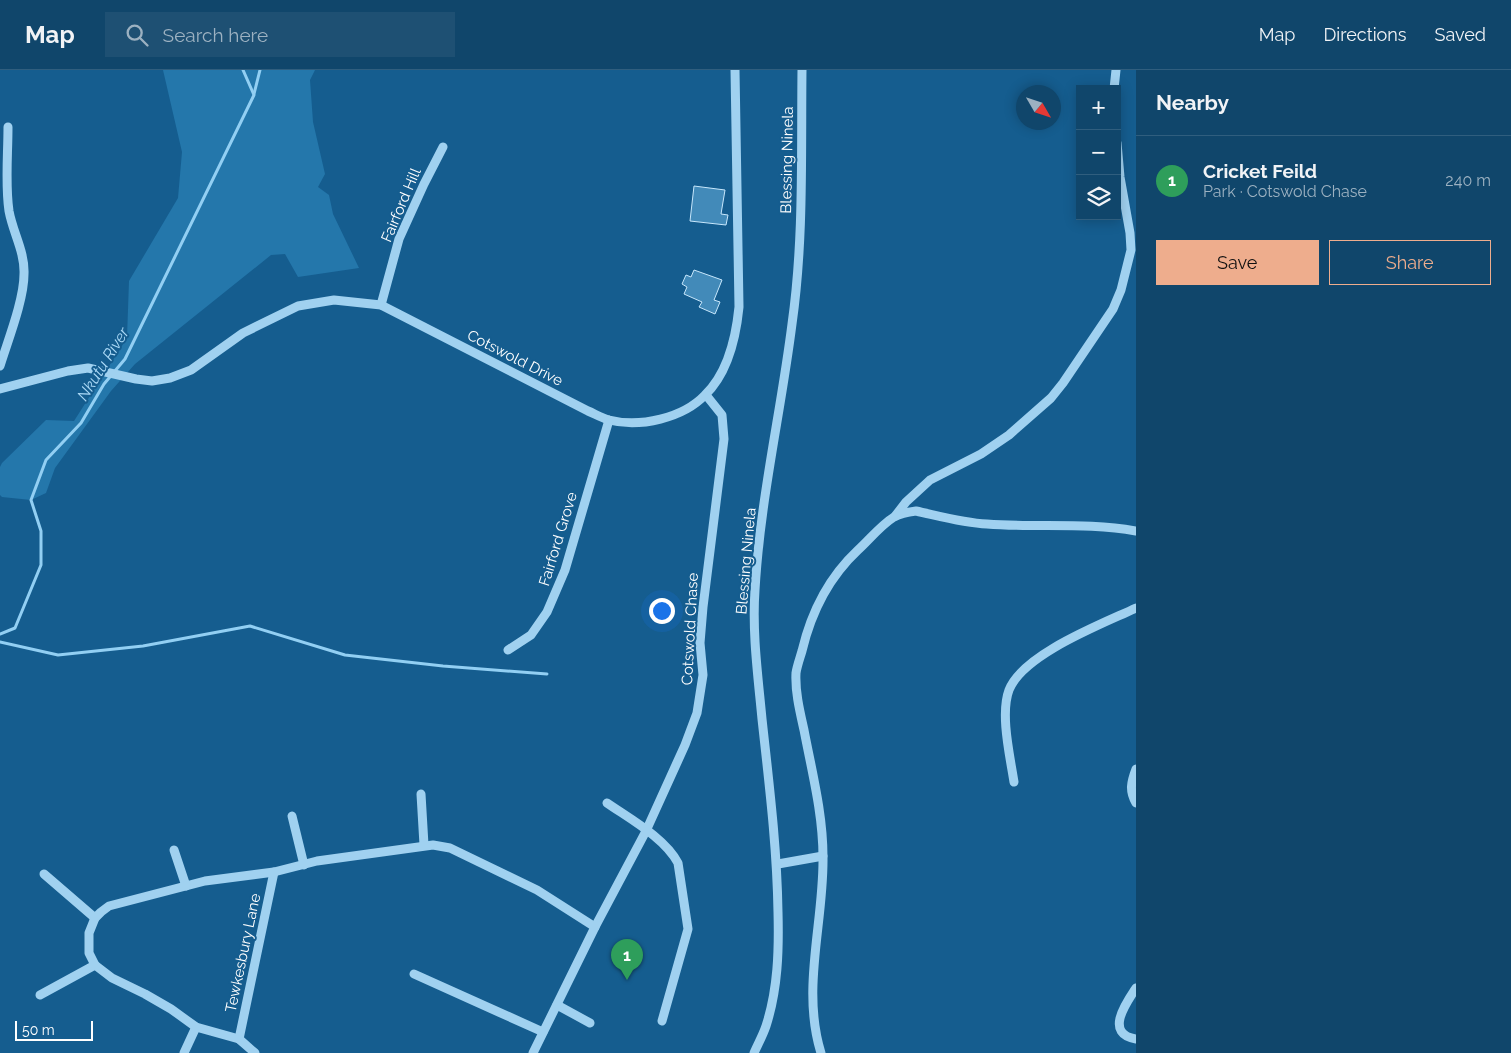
<!DOCTYPE html>
<html lang="en">
<head>
<meta charset="utf-8">
<style>
	body { margin:0; font-family:Raleway,sans-serif; background:#1e5073; color:#f1f3f6 }
	.controls { position:absolute; right:15px; top:15px; display:grid; overflow:hidden; border-radius:0px; box-shadow:0 2px 12px #0003 }
	.controls button { width:45px; height:45px; display:grid; place-items:center; padding:0; border:0; border-bottom:1px solid #305e7e; background:#10466b; color:#f1f3f6; font:25px sans-serif }
	.compass { position:absolute; left:1016px; top:15px; width:45px; height:45px; border-radius:50%; background:#10466b; box-shadow:0 2px 12px #0003; rotate:129deg }
	.scale { position:absolute; left:15px; bottom:12px; width:78px; box-sizing:border-box; padding-left:5px; border:2px solid #fff; border-top:0; font-size:14px; line-height:18px; white-space:nowrap; color:#fff; -webkit-text-stroke:4px #155d8f; paint-order:stroke }
	.you { position:absolute; left:661px; top:540px; width:18px; height:18px; margin:-12px; border:4px solid #fff; border-radius:50%; background:#1a73e8; box-shadow:0 0 0 8px #1a73e833 }
	.badge { display:grid; place-items:center; width:32px; height:32px; border-radius:50%; background:#eead8d; color:#fff; font-size:16px; font-weight:700 }
	.pin { position:absolute; translate:-50% -41px; filter:drop-shadow(0 1px 2px #0008) }
	.pin::after { content:''; position:absolute; top:26px; width:18px; height:15px; background:inherit; clip-path:polygon(0 0,100% 0,50% 100%) }
	.list { margin:0; padding:0; list-style:none }
	h2 { display:flex; justify-content:space-between; align-items:center; height:65px; margin:0; padding:0 20px; font-size:21px }
	h2 small { font-size:16px; font-weight:400; color:#9cb1c1 }
	.list li { display:grid; grid-template-columns:32px 1fr auto; gap:15px; align-items:center; box-sizing:border-box; height:90px; padding:0 20px; border-top:1px solid #305e7e }
	.list b { display:block; font-size:19px; white-space:nowrap }
	.list p { margin:0; font-size:16px; white-space:nowrap; color:#9cb1c1 }
	.list em { font-size:16px; font-style:normal; color:#9cb1c1 }
	.actions { display:flex; gap:10px; padding:15px 20px }
	.actions a { flex:1; padding:11px 0; border:1px solid #eead8d; border-radius:0px; text-align:center; font-size:18px; color:#eead8d }
	.actions .main { background:#eead8d; color:#111 }
	.icon { flex:none; width:28px; height:28px; fill:none; stroke:currentColor; stroke-width:2; stroke-linecap:round; stroke-linejoin:round }
	.map { position:relative; flex:none; width:1136px; height:983px; overflow:hidden }
	header { display:flex; align-items:center; gap:30px; box-sizing:border-box; height:70px; padding:0 25px; background:#10466b; border-bottom:1px solid #305e7e }
	header strong { font-size:24px }
	nav { display:flex; gap:28px; margin-inline-start:auto; font-size:18px }
	.search { width:350px; height:45px; background:#1e5073; display:flex; align-items:center; gap:12px; box-sizing:border-box; padding:0 18px; border-radius:0px; color:#9cb1c1; font-size:19px }
	main { display:flex }
	aside { flex:1; background:#10466b }
	.map>svg:first-child { display:block }
	.green { fill:#2477ab }
	.lines { fill:none; stroke-linecap:round; stroke-linejoin:round }
	.stream { stroke:#92cff3; stroke-width:3 }
	.building { fill:#428ab9; stroke:#c7e7fc }
	.minor { stroke:#a0d1f0; stroke-width:9 }
	.labels { text-anchor:middle; dominant-baseline:central; stroke-width:4; stroke-linejoin:round; paint-order:stroke }
	.street-label { font-size:15px; fill:#fff; stroke:#155d8f }
	.water-label { font-size:16px; font-style:italic; fill:#acdaf7; stroke:#155d8f }
</style>
</head>
<body>
<header>
<strong>Map</strong>
<div class="search"><svg class="icon" aria-label="search" viewBox="0 0 24 24"><circle cx="10" cy="10" r="6"/><path d="M15 15l6 6"/></svg>Search here</div>
<nav><a>Map</a><a>Directions</a><a>Saved</a></nav>
</header>
<main>
<div class="map">
<svg width="1136" height="983" viewBox="0 0 1136 983">
	<rect width="100%" height="100%" fill="#155d8f"/>
	<polygon class="green" points="163,0 315,0 310,10 313,52 325,104 318,117 329,125 333,144 359,198 298,207 285,184 271,185 135,294 111,321 55,398 46,423 31,430 2,427 0,425 0,397 2,393 46,350 74,351 127,268 129,211 178,128 182,82"/>
	<g class="lines">
		<g class="stream">
			<polyline points="254,24 260,0"/>
			<polyline points="0,564 15,558 41,495 41,461 31,430 46,390 81,353 104,314 125,289 254,25 243,0"/>
			<polyline points="0,572 58,585 143,576 250,556 345,585 443,596 547,604"/>
		</g>
	</g>
	<g class="building">
		<polygon points="694,116 725,120 721,144 728,145 726,155 690,151"/>
		<polygon points="694,200 722,210 714,230 720,232 715,244 699,237 702,232 684,224 687,217 682,214 686,205 691,207"/>
	</g>
	<g class="lines">
		<g class="minor">
			<polyline points="1114,19 1116,0"/>
			<polyline points="381,235 399,169 424,114 443,77"/>
			<path d="M0 296C8 270 24 230 24 204 25 182 13 163 9 141 5 114 8 85 8 57"/>
			<path d="M0 319 68 301 88 298 136 309 152 311 170 308 191 300 243 263 298 236 334 230 381 235 588 341C595 344 602 348 609 350 640 358 683 348 705 325 728 303 736 267 739 237L735 0"/>
			<polyline points="896,445 906,432 930,410 981,384 1009,365 1051,328 1063,313 1113,239 1121,220 1131,180 1130,163 1120,107 1117,73"/>
			<polyline points="508,580 531,565 547,542 565,500 609,350"/>
			<path d="M1136 699C1131 712 1129 721 1136 733"/>
			<path d="M1014 712C1010 686 1000 644 1009 620 1023 584 1102 554 1136 538"/>
			<polyline points="421,724 424,775"/>
			<path d="M607 733C630 749 665 768 678 793L688 859 662 951"/>
			<polyline points="292,746 304,795"/>
			<polyline points="174,780 186,816"/>
			<polyline points="778,794 823,786"/>
			<polyline points="44,804 95,848"/>
			<polyline points="414,904 543,962"/>
			<path d="M1136 918C1126 933 1104 964 1136 969"/>
			<polyline points="40,925 95,895"/>
			<polyline points="557,935 590,953"/>
			<polyline points="239,969 274,802"/>
			<polyline points="184,983 196,957"/>
			<polyline points="255,983 239,969 196,957 171,939 145,924 112,908 95,895 89,883 89,863 95,848 101,842 109,836 205,811 274,802 317,791 433,775 450,778 537,820 595,857"/>
			<polyline points="533,983 595,857 646,761 685,675 697,643 703,605 700,573 703,537 724,369 722,345 706,325"/>
			<path d="M754 983C758 974 763 965 766 956 778 919 779 880 778 842 777 777 769 713 762 649 758 606 752 563 755 520 760 430 781 342 792 254 804 170 801 84 802 0"/>
			<path d="M821 983C801 919 824 852 823 787 823 744 812 702 804 660 800 642 795 622 796 603 797 596 800 588 802 581 811 543 828 508 858 480 869 470 881 455 894 447 901 443 908 442 916 441 939 446 963 453 987 454 1037 458 1087 452 1136 461"/>
		</g>
	</g>
	<g class="labels">
		<g class="street-label">
			<text transform="translate(787 90) rotate(-89)">Blessing Ninela</text>
			<text transform="translate(401 135) rotate(-67)">Fairford Hill</text>
			<text transform="translate(515 288) rotate(27)">Cotswold Drive</text>
			<text transform="translate(558 469) rotate(-73)">Fairford Grove</text>
			<text transform="translate(746 491) rotate(-85)">Blessing Ninela</text>
			<text transform="translate(690 559) rotate(-87)">Cotswold Chase</text>
			<text transform="translate(243 883) rotate(-78)">Tewkesbury Lane</text>
		</g>
		<g class="water-label">
			<text transform="translate(103 294) rotate(-58)">Nkutu River</text>
		</g>
	</g>
</svg>
<div class="controls">
<button>+</button>
<button>−</button>
<button><svg class="icon" aria-label="layers" viewBox="0 0 24 24"><path d="M12 4l9 5-9 5-9-5zM3 14l9 5 9-5"/></svg></button>
</div>
<svg class="compass" viewBox="-18 -18 36 36"><path d="M0-13l5 13h-10z" fill="#e53935"/><path d="M0 13l5-13h-10z" fill="#9cb1c1"/></svg>
<div class="scale">50 m</div>
<div class="you"></div>
<div class="pin badge" style="left:627px;top:910px;background:#2e9e5b">1</div>
</div>
<aside>
<h2>Nearby<small></small></h2>
<ul class="list">
<li><span class="badge" style="background:#2e9e5b">1</span><div><b>Cricket Feild</b><p>Park · Cotswold Chase</p></div><em>240 m</em></li>
</ul>
<div class="actions"><a class="main">Save</a><a>Share</a></div>
</aside>
</main>
</body>
</html>
